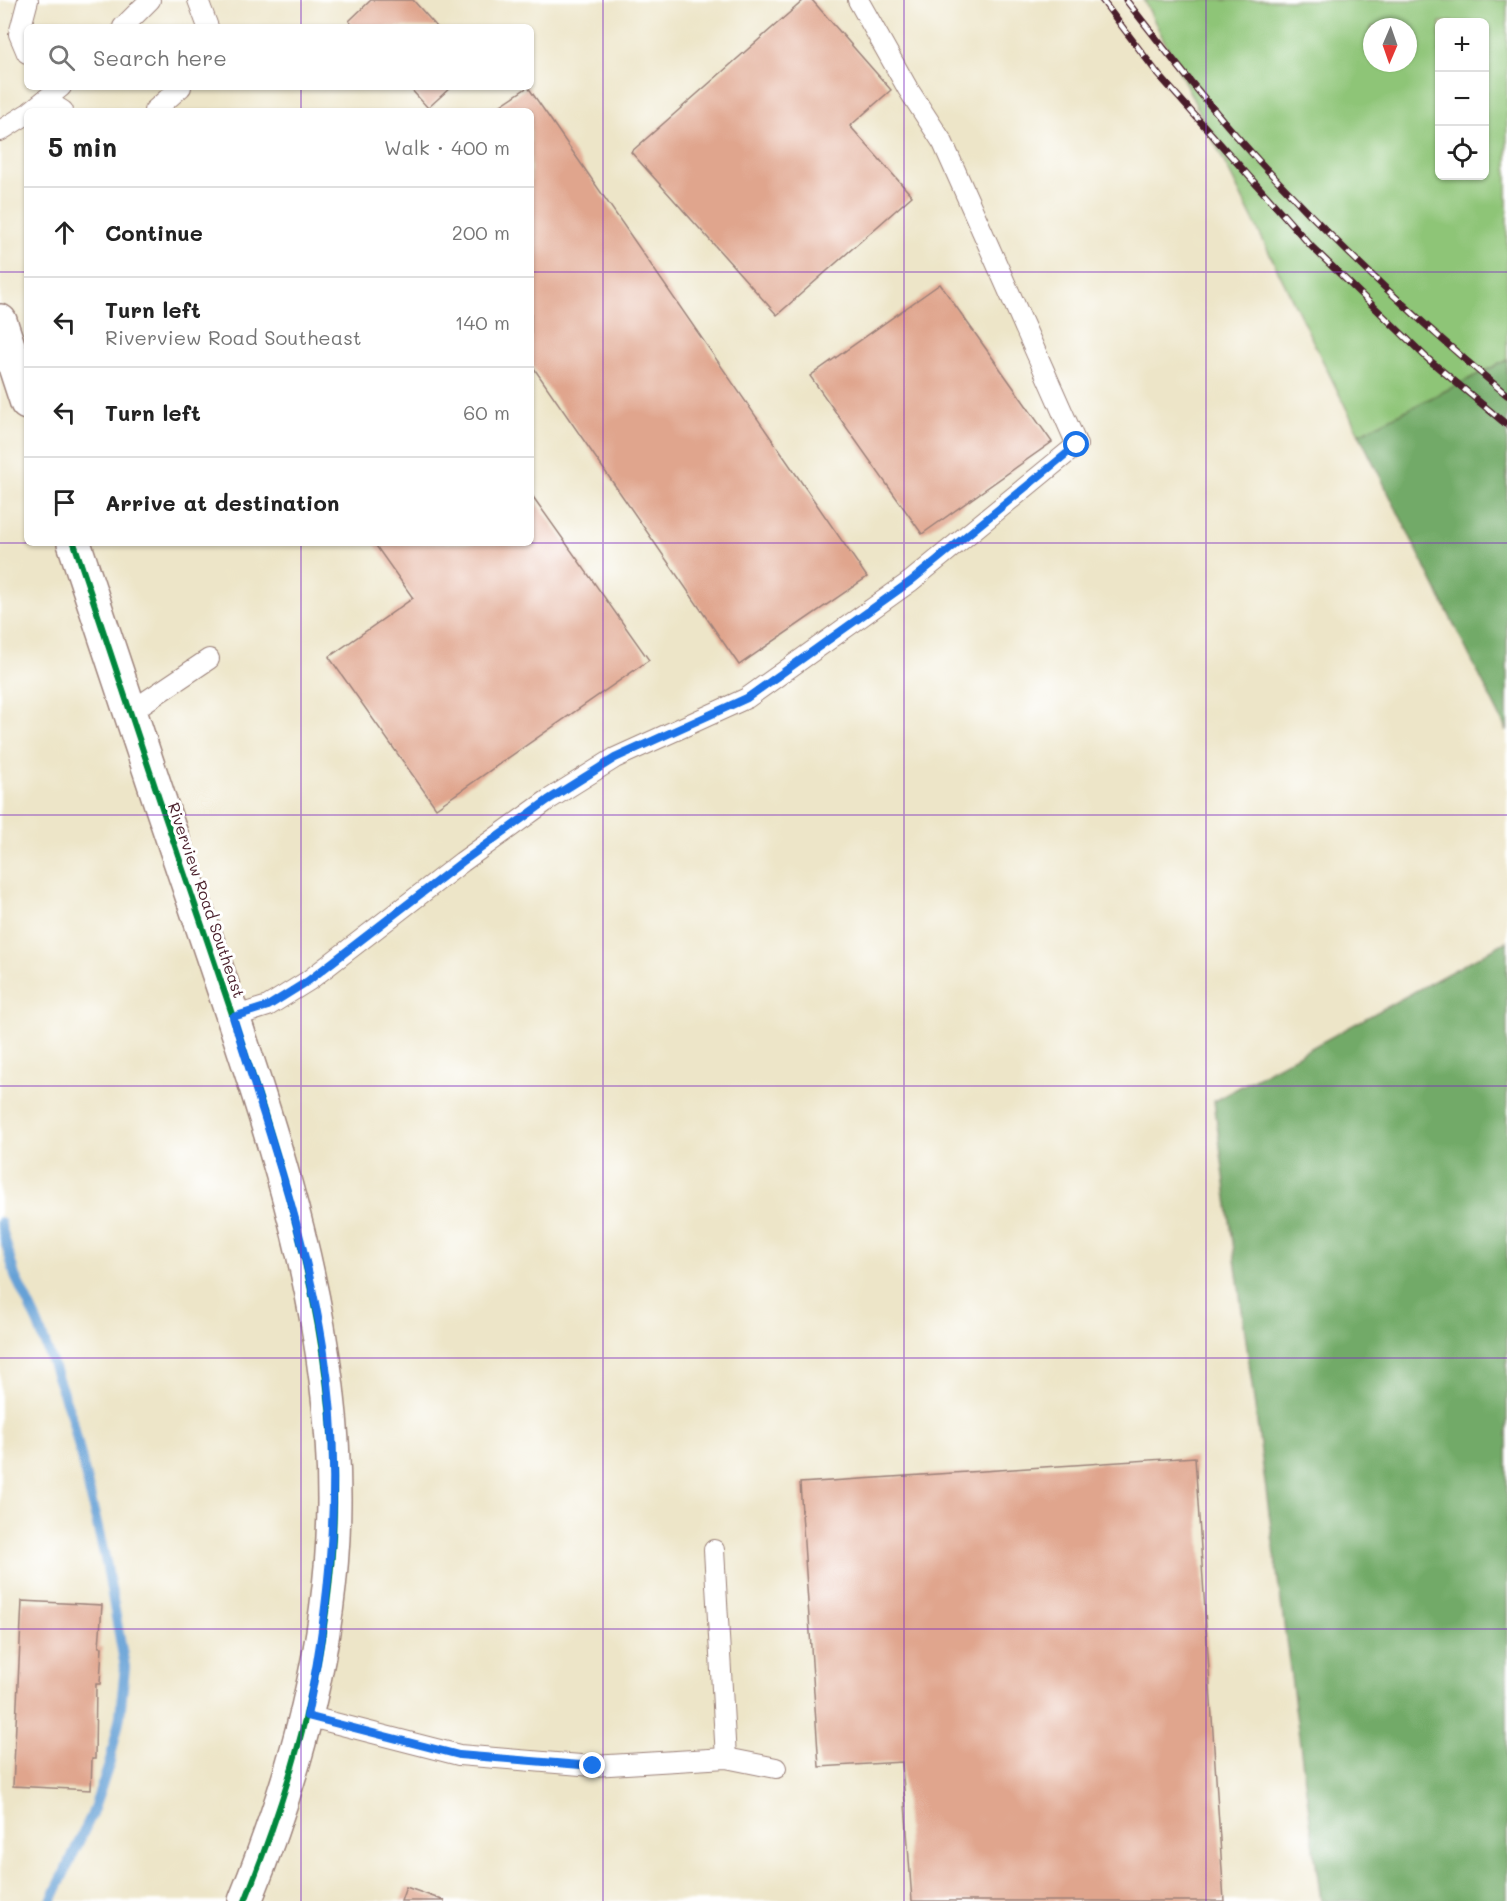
<!DOCTYPE html>
<html lang="en">
<head>
<meta charset="utf-8">
<style>
	body { margin:0; font-family:Mali,sans-serif; background:#f2f2f2; color:#222 }
	.controls { position:absolute; right:18px; top:18px; display:grid; overflow:hidden; border-radius:9px; box-shadow:0 2px 4px #0004 }
	.controls button { width:54px; height:54px; display:grid; place-items:center; padding:0; border:0; border-bottom:2px solid #e0e0e0; background:#fff; color:#222; font:30px sans-serif }
	.compass { position:absolute; left:1363px; top:18px; width:54px; height:54px; border-radius:50%; background:#fff; box-shadow:0 2px 4px #0004; rotate:182deg }
	.stop { position:absolute; width:18px; height:18px; margin:-14px; border:4px solid #1a73e8; border-radius:50%; background:#fff }
	.stop.end { background:#1a73e8; border-color:#fff; box-shadow:0 2px 6px #0008 }
	.list { margin:0; padding:0; list-style:none }
	h2 { display:flex; justify-content:space-between; align-items:center; height:78px; margin:0; padding:0 24px; font-size:26px }
	h2 small { font-size:20px; font-weight:400; color:#767676 }
	.list li { display:grid; grid-template-columns:39px 1fr auto; gap:18px; align-items:center; box-sizing:border-box; height:90px; padding:0 24px; border-top:2px solid #e0e0e0 }
	.list b { display:block; font-size:22px; white-space:nowrap }
	.list p { margin:0; font-size:20px; white-space:nowrap; color:#767676 }
	.list em { font-size:20px; font-style:normal; color:#767676 }
	.icon { flex:none; width:33px; height:33px; fill:none; stroke:currentColor; stroke-width:2; stroke-linecap:round; stroke-linejoin:round }
	.map { position:relative; flex:none; width:1507px; height:1901px; overflow:hidden }
	.search { position:absolute; background:#fff; box-shadow:0 2px 4px #0004; left:24px; top:24px; width:510px; height:66px; display:flex; align-items:center; gap:15px; box-sizing:border-box; padding:0 21px; border-radius:9px; color:#767676; font-size:22px }
	.panel { position:absolute; background:#fff; box-shadow:0 2px 4px #0004; left:24px; top:108px; width:510px; height:438px; border-radius:9px }
	.map>svg:first-child { display:block }
	.green { fill:#8ec577; stroke:#6c7251; stroke-width:1.5; fill-rule:evenodd }
	.forest { fill:#72aa68; stroke:#5e644a; stroke-width:1.5 }
	.lines { fill:none; stroke-linecap:round; stroke-linejoin:round }
	.stream { stroke:#66a1d6; stroke-width:10 }
	.building { fill:#e0a58d }
	.service-casing { stroke:#9c827a; stroke-width:22 }
	.tertiary-casing { stroke:#9c827a; stroke-width:36 }
	.service { stroke:#fff; stroke-width:20 }
	.tertiary { stroke:#fff; stroke-width:33 }
	.rail-casing { stroke:#4a1f2b; stroke-width:7 }
	.rail { stroke:#fff; stroke-width:4.5; stroke-dasharray:14; stroke-linecap:butt }
	.cycleway-casing { stroke:#fff; stroke-width:10 }
	.cycleway { stroke:#00873e; stroke-width:6 }
	.route { stroke:#1a73e8; stroke-width:8 }
	.grid { fill:none; stroke:#7b2cbf; stroke-width:1.5; stroke-opacity:0.55 }
	.labels { text-anchor:middle; dominant-baseline:central; stroke-width:6; stroke-linejoin:round; paint-order:stroke }
	.street-label { font-size:16px; fill:#4a1f2b; stroke:#fff }
</style>
</head>
<body>
<div class="map">
<svg width="1507" height="1901" viewBox="0 0 1507 1901">
	<rect width="100%" height="100%" fill="#fff"/>
	<filter id="ink" filterUnits="userSpaceOnUse"><feTurbulence type="fractalNoise" baseFrequency=".0167" numOctaves="2"/><feDisplacementMap in="SourceGraphic" scale="12" xChannelSelector="R" yChannelSelector="G"/><feConvolveMatrix kernelMatrix="1 2 1 2 8 2 1 2 1" color-interpolation-filters="sRGB"/></filter>
	<filter id="wash" filterUnits="userSpaceOnUse"><feTurbulence type="fractalNoise" baseFrequency=".008" numOctaves="4" result="noise"/><feDisplacementMap in="SourceGraphic" scale="24" xChannelSelector="R" yChannelSelector="G"/><feGaussianBlur stdDeviation="1.35" result="paint"/><feColorMatrix in="noise" values="0 0 0 0 0 0 0 0 0 0 0 0 0 0 0 0 0 1.4 0 .05"/><feComposite in="paint" operator="in"/></filter>
	<g filter="url(#wash)">
		<rect width="100%" height="100%" fill="#ede5c8"/>
		<path class="green" d="M1144 0H1507V360L1359 434ZM1440 22H1484V176H1440ZM1372 27H1408V63H1372Z"/>
		<g class="forest">
			<polygon points="1507,360 1507,731 1359,434"/>
			<polygon points="1507,941 1507,1901 1321,1901 1214,1101"/>
		</g>
		<g class="lines">
			<polyline class="stream" points="0,1222 15,1276 38,1324 72,1418 107,1567 125,1667 120,1716 109,1765 92,1814 51,1901"/>
		</g>
		<g id="blocks">
			<g class="building">
				<polygon points="371,0 413,0 437,27 354,27 349,21"/>
				<polygon points="804,0 812,0 891,90 850,126 912,196 777,315 631,152"/>
				<polygon points="409,87 451,87 428,108"/>
				<polygon points="528,87 867,577 739,665 531,364 531,111 492,111"/>
				<polygon points="940,284 1052,442 922,534 810,376"/>
				<polygon points="531,494 649,660 436,808 329,657 413,598 374,543 531,543"/>
				<polygon points="1195,1457 1224,1901 912,1901 902,1762 819,1767 800,1483"/>
				<polygon points="22,1601 102,1605 99,1647 102,1647 100,1684 96,1684 95,1759 92,1759 91,1790 13,1786"/>
				<polygon points="406,1887 445,1901 401,1901"/>
			</g>
		</g>
	</g>
	<g filter="url(#ink)">
		<use href="#blocks" fill-opacity="0" stroke="#9c827a" stroke-width="1.5"/>
		<g class="lines">
			<defs>
				<g id="service">
					<polyline points="198,0 208,27"/>
					<polyline points="123,27 150,0"/>
					<polyline points="27,53 19,34 28,0"/>
					<polyline points="47,101 63,111"/>
					<polyline points="31,111 61,87"/>
					<polyline points="154,111 181,87"/>
					<polyline points="0,131 27,114"/>
					<polyline points="130,712 209,659"/>
					<polyline points="233,1017 268,1006 308,981 462,862 548,800 615,758 747,698 911,581 1077,445 943,143 908,89 858,0"/>
					<polyline points="714,1550 726,1758"/>
					<polyline points="307,1716 459,1755 593,1766 726,1758 776,1768"/>
				</g>
				<g id="tertiary">
					<polyline points="0,321 27,403"/>
					<path d="M74 543C118 677 163 812 209 946 270 1126 335 1310 334 1503 333 1641 296 1774 245 1901"/>
				</g>
			</defs>
			<use href="#service" class="service-casing"/>
			<use href="#tertiary" class="tertiary-casing"/>
			<use href="#service" class="service"/>
			<use href="#tertiary" class="tertiary"/>
			<defs>
				<g id="rail">
					<polyline points="1102,0 1158,74 1311,246 1428,359 1507,425"/>
					<path d="M1126 0C1169 55 1212 110 1259 161 1336 244 1420 323 1507 395"/>
				</g>
			</defs>
			<use href="#rail" class="rail-casing"/>
			<use href="#rail" class="rail"/>
			<defs>
				<path id="cycleway" d="M74 543C118 677 163 812 209 946 270 1126 335 1310 334 1503 333 1641 296 1774 245 1901"/>
			</defs>
			<use href="#cycleway" class="cycleway-casing"/>
			<use href="#cycleway" class="cycleway"/>
		</g>
	</g>
	<g class="lines" filter="url(#ink)">
		<path class="route" d="M593 1766 459 1755 307 1716C332 1595 343 1469 323 1346 305 1233 267 1126 233 1017L268 1006 308 981 462 862 548 800 615 758 747 698 911 581 1077 445"/>
	</g>
	<path class="grid" d="M301 0V27M603 0V1901M904 0V1901M1206 0V1901M301 87V111M0 272H27M531 272H1507M0 543H1507M301 543V1901M0 815H1507M0 1086H1507M0 1358H1507M0 1629H1507"/>
	<g class="labels">
		<g class="street-label">
			<text transform="translate(207 900) rotate(71)">Riverview Road Southeast</text>
		</g>
	</g>
</svg>
<div class="controls">
<button>+</button>
<button>−</button>
<button><svg class="icon" aria-label="locate" viewBox="0 0 24 24"><circle cx="12" cy="12" r="6"/><path d="M12 2v4M12 18v4M2 12h4M18 12h4"/></svg></button>
</div>
<svg class="compass" viewBox="-18 -18 36 36"><path d="M0-13l5 13h-10z" fill="#e53935"/><path d="M0 13l5-13h-10z" fill="#767676"/></svg>
<div class="stop" style="left:1077px;top:445px"></div>
<div class="stop end" style="left:593px;top:1766px"></div>
<div class="search"><svg class="icon" aria-label="search" viewBox="0 0 24 24"><circle cx="10" cy="10" r="6"/><path d="M15 15l6 6"/></svg>Search here</div>
<section class="panel">
<h2>5 min<small>Walk · 400 m</small></h2>
<ul class="list">
<li><svg class="icon" aria-label="ahead" viewBox="0 0 24 24"><path d="M12 20V5M6 11l6-6 6 6"/></svg><div><b>Continue</b></div><em>200 m</em></li>
<li><svg class="icon" aria-label="left" viewBox="0 0 24 24"><path d="M17 20v-9H6M10 6l-5 5 5 5"/></svg><div><b>Turn left</b><p>Riverview Road Southeast</p></div><em>140 m</em></li>
<li><svg class="icon" aria-label="left" viewBox="0 0 24 24"><path d="M17 20v-9H6M10 6l-5 5 5 5"/></svg><div><b>Turn left</b></div><em>60 m</em></li>
<li><svg class="icon" aria-label="arrive" viewBox="0 0 24 24"><path d="M6 21V4h12l-3 4 3 4H6"/></svg><div><b>Arrive at destination</b></div></li>
</ul>
</section>
</div>
</body>
</html>
